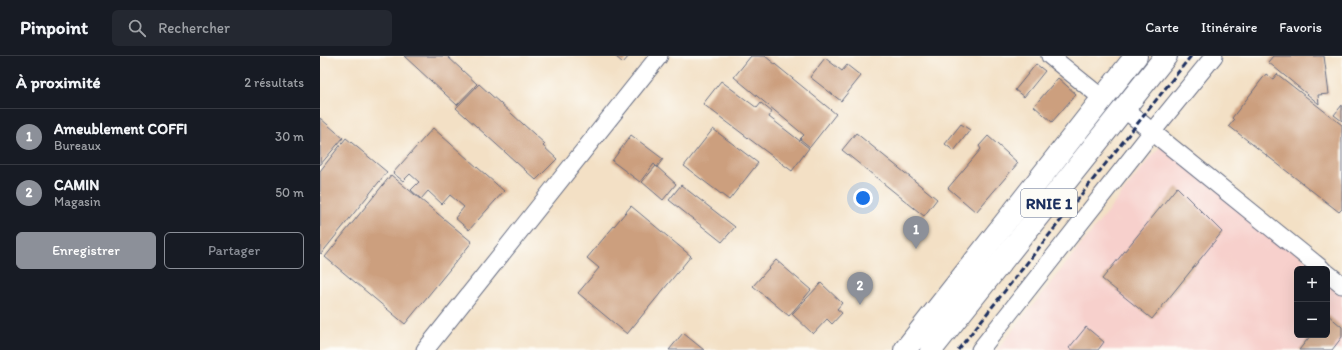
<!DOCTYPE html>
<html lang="fr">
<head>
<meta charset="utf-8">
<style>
	body { margin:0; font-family:Itim,sans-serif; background:#242831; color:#f1f3f6 }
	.controls { position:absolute; right:12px; bottom:12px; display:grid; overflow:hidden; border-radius:6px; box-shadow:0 4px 16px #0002 }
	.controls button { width:36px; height:36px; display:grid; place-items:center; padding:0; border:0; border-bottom:1px solid #363941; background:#171b24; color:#f1f3f6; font:20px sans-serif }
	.you { position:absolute; left:543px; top:142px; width:14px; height:14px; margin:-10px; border:3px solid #fff; border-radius:50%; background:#1a73e8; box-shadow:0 0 0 6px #1a73e833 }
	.badge { display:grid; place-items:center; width:26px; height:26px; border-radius:50%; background:#8c9099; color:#fff; font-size:13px; font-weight:700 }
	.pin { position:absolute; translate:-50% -33px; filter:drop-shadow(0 1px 2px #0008) }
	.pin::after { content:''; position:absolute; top:21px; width:14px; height:12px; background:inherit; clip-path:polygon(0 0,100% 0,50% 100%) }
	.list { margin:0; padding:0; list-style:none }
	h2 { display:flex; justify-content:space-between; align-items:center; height:52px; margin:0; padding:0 16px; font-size:17px }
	h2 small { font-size:13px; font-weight:400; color:#9ea1a6 }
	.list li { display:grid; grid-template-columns:26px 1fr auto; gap:12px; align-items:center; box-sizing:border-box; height:56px; padding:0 16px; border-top:1px solid #363941 }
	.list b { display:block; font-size:15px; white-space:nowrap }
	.list p { margin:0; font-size:13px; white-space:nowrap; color:#9ea1a6 }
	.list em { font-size:13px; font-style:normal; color:#9ea1a6 }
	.actions { display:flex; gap:8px; padding:12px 16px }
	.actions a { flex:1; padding:9px 0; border:1px solid #8c9099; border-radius:6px; text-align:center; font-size:14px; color:#8c9099 }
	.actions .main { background:#8c9099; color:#fff }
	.icon { flex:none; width:22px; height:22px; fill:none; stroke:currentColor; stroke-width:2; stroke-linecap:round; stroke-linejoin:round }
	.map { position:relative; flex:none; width:1022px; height:294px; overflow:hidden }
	header { display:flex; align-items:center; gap:24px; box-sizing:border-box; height:56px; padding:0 20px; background:#171b24; border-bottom:1px solid #363941 }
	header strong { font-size:19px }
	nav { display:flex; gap:22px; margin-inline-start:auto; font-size:14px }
	.search { width:280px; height:36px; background:#242831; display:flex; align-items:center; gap:10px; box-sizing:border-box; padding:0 14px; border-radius:6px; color:#9ea1a6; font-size:15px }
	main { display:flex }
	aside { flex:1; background:#171b24 }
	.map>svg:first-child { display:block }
	.built { fill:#f7d0cc }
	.building { fill:#cc9f7e }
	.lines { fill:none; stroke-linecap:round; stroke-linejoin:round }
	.minor-casing { stroke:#676d82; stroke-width:19 }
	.trunk-casing { stroke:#676d82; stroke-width:24 }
	.minor { stroke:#fff; stroke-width:17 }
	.trunk { stroke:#fff; stroke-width:22 }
	.rail { stroke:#1b2f5e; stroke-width:3; stroke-dasharray:6 3; stroke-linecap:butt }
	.labels { text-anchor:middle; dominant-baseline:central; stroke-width:4; stroke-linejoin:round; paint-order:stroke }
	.shield { fill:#fdfcf7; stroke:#5f6c8c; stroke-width:1 }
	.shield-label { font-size:16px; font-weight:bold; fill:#1b2f5e }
</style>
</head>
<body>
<header>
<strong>Pinpoint</strong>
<div class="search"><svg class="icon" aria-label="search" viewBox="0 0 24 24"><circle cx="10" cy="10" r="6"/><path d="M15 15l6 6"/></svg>Rechercher</div>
<nav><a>Carte</a><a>Itinéraire</a><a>Favoris</a></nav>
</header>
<main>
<aside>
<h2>À proximité<small>2 résultats</small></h2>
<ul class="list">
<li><span class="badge">1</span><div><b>Ameublement COFFI</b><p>Bureaux</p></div><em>30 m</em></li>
<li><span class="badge">2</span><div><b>CAMIN</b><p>Magasin</p></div><em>50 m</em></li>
</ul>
<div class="actions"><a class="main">Enregistrer</a><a>Partager</a></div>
</aside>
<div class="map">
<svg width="1022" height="294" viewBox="0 0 1022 294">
	<rect width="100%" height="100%" fill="#fdfcf7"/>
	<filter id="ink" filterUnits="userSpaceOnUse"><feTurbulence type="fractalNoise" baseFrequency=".025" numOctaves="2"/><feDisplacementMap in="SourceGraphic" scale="8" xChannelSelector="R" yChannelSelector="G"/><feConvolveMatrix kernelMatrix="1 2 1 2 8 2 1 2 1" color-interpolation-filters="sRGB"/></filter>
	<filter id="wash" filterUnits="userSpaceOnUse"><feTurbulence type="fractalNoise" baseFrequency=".012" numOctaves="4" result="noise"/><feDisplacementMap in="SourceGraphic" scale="16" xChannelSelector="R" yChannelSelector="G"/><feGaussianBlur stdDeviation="0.9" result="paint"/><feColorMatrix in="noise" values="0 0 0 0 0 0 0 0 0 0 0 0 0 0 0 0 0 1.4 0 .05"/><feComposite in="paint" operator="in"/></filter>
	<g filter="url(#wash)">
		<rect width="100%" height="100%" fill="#f3e0c5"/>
		<polygon class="built" points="841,89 998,213 977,213 977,279 1007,279 1007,220 1022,232 1022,294 677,294"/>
		<g id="blocks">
			<g class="building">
				<polygon points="84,0 127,0 157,28 137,49"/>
				<polygon points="295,0 309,0 303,7"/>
				<polygon points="431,0 445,0 516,58 490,91 480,83 484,79 414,21"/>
				<polygon points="953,0 1004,0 1009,38 998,39 999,48 948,6"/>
				<polygon points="505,2 522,15 527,9 541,20 521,45 490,21"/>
				<polygon points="716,8 725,15 704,41 695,34"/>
				<polygon points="946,18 953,23 957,18 1022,69 1022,153 1019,156 909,70 914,64 912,62"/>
				<polygon points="738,22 756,38 732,66 714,50"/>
				<polygon points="401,25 437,52 441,47 452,56 449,61 489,92 472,115 383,48"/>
				<polygon points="159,28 225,88 223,90 237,103 216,124 136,52"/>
				<polygon points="1022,49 1022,65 1014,59"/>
				<polygon points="0,62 23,82 0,109"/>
				<polygon points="641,68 650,74 634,95 625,88"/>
				<polygon points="113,72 184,135 149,174 135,162 144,151 130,139 122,148 108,135 101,143 91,134 99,126 90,118 83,125 73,117"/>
				<polygon points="393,73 438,107 409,144 364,110"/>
				<polygon points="536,77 617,143 604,160 522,94"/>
				<polygon points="311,79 343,103 337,111 334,108 320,126 292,105"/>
				<polygon points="668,80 698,107 656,156 628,132 661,93 659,90"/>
				<polygon points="26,82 67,116 1,198 0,197 0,115"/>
				<polygon points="336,110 356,128 343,144 322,126"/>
				<polygon points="71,119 152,186 85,268 5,201"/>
				<polygon points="361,129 415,171 402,186 349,144"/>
				<polygon points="857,131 902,176 832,263 782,223"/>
				<polygon points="311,150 371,200 307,278 258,237 279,212 267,202"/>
				<polygon points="456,204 491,234 469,260 433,230"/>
				<polygon points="501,227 522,247 517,253 522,257 512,268 507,263 493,278 472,258"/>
				<polygon points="1007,258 1022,271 1022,281 1012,294 979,294 991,279 1007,279"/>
				<polygon points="766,271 784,286 778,294 752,294 749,292"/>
				<polygon points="363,277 384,294 349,294"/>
			</g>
		</g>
	</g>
	<g filter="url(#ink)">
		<use href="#blocks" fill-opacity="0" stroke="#676d82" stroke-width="1"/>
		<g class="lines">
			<defs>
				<g id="minor">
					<polyline points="730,0 782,42"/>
					<polyline points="804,53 1002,213"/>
					<polyline points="1007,217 1022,229"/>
					<polyline points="105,294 339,0"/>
					<polyline points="660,294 832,76 894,0"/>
				</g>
				<g id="trunk">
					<polyline points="585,294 816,0"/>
					<polyline points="611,294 846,0"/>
				</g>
			</defs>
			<use href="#minor" class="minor-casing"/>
			<use href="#trunk" class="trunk-casing"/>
			<use href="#minor" class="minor"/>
			<use href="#trunk" class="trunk"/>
			<polyline class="rail" points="638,294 871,0"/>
		</g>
	</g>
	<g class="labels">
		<rect class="shield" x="701" y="133" width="56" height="28" rx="3"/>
		<g class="shield-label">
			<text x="729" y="147">RNIE 1</text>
		</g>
	</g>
</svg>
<div class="controls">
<button>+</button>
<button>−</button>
</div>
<div class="you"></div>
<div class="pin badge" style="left:596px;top:193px">1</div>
<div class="pin badge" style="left:540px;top:249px">2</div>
</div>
</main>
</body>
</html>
